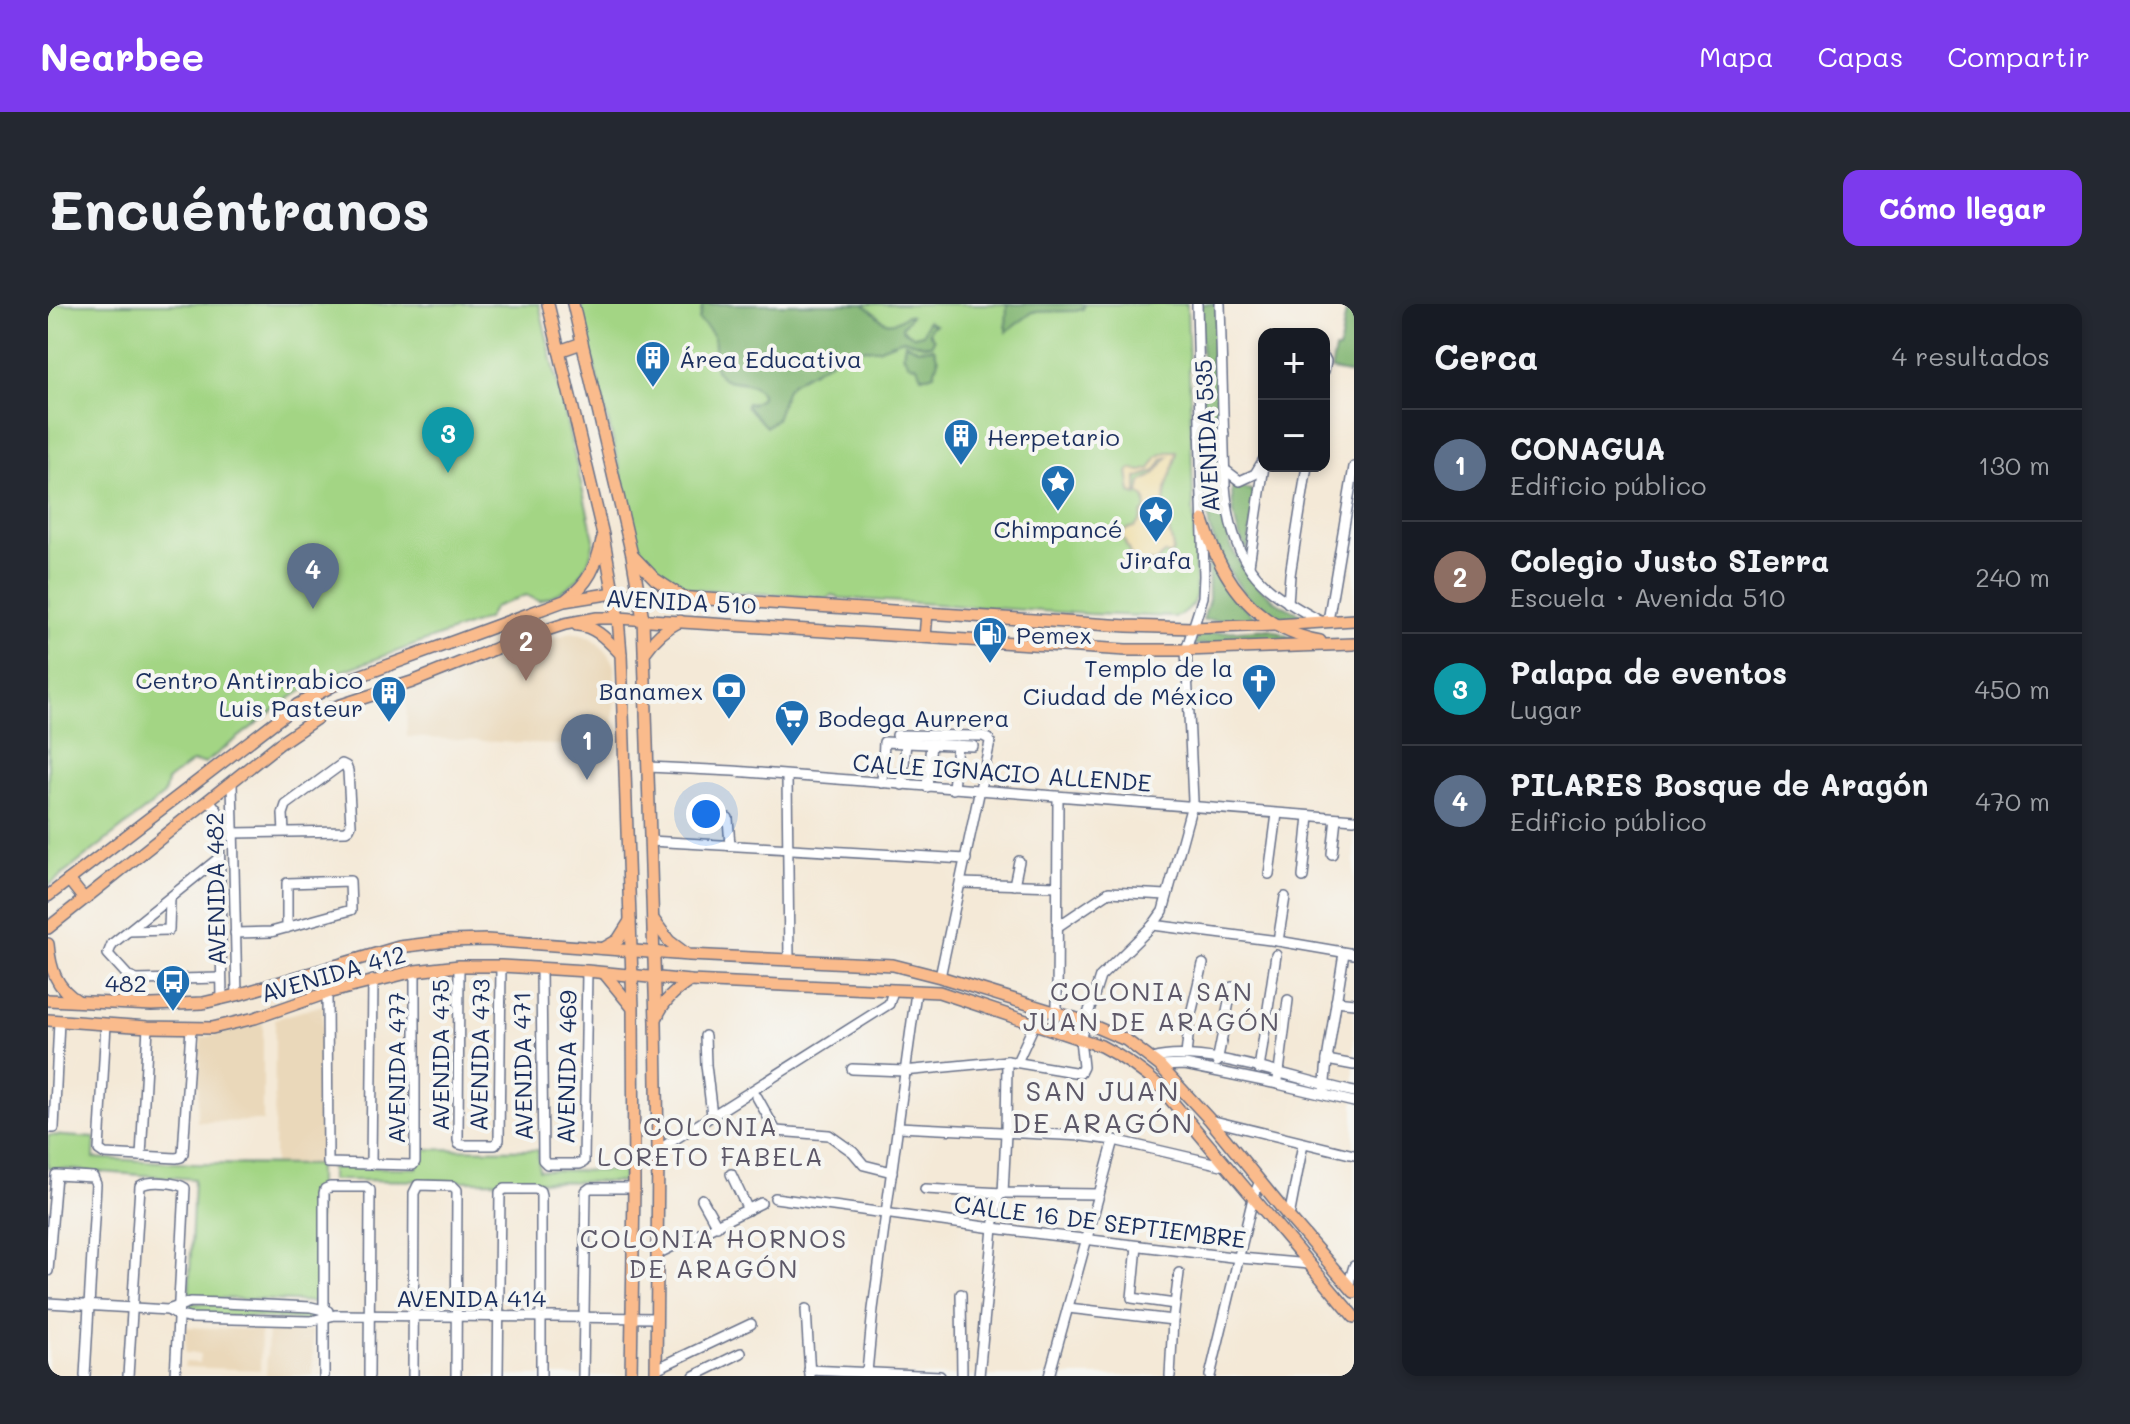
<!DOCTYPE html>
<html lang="es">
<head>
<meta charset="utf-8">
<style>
	body { margin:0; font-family:Mali,sans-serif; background:#242831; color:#f1f3f6 }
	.controls { position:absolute; right:24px; top:24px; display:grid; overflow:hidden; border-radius:16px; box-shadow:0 4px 12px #0003 }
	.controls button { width:72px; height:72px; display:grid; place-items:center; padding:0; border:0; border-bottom:2px solid #363941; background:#171b24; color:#f1f3f6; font:40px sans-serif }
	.you { position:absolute; left:658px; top:510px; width:28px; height:28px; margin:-20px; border:6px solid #fff; border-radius:50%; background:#1a73e8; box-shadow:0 0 0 12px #1a73e833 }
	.badge { display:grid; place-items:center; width:52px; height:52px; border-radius:50%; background:#7c3aed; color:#fff; font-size:26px; font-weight:700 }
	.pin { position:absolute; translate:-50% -66px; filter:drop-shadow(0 2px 4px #0008) }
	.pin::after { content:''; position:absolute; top:42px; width:28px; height:24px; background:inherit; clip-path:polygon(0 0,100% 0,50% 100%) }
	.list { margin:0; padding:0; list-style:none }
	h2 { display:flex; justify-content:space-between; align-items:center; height:104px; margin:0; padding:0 32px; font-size:34px }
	h2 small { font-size:26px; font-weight:400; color:#9ea1a6 }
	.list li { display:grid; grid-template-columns:52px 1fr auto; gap:24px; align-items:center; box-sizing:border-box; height:112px; padding:0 32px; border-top:2px solid #363941 }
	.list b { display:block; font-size:30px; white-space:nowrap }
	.list p { margin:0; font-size:26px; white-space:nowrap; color:#9ea1a6 }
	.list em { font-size:26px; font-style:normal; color:#9ea1a6 }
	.map { position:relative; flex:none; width:1306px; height:1072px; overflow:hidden; border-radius:16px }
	header { display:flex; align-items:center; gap:48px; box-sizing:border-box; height:112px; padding:0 40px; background:#7c3aed; color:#fff }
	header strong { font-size:38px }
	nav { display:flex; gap:44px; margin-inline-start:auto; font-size:28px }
	.intro { display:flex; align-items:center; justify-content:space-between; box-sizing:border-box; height:192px; padding:0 48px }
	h1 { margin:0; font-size:56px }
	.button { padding:20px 36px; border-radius:16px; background:#7c3aed; color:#fff; font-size:28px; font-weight:700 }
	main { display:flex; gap:48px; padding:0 48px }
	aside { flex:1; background:#171b24; border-radius:16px; box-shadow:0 4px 12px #0003 }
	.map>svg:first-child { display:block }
	.built { fill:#ead8ba }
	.green { fill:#a3d584; stroke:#5f8271; stroke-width:2 }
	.forest { fill:#82b672; stroke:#4e7268; stroke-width:2 }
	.sand { fill:#eeda9e; stroke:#84847e; stroke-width:2 }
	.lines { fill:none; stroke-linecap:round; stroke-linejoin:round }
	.minor-casing { stroke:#677088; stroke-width:12 }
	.major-casing { stroke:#677088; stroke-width:14 }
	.minor { stroke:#fff; stroke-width:9 }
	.major { stroke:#fabb8c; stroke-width:11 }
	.labels { text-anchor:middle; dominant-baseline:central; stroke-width:8; stroke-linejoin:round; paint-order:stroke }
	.poi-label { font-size:24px; fill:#1b2f5e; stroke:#f6f6f2; text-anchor:start }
	.street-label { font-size:24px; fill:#1b2f5e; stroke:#f6f6f2 }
	.neighbourhood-label { font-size:26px; letter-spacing:2px; fill:#5d5868; stroke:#f6f6f2 }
	.quarter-label { font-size:28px; letter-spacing:2px; fill:#5d5868; stroke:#f6f6f2 }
</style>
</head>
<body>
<header>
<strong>Nearbee</strong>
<nav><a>Mapa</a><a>Capas</a><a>Compartir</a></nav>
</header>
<div class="intro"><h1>Encuéntranos</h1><a class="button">Cómo llegar</a></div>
<main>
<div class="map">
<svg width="1306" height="1072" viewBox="0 0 1306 1072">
	<rect width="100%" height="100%" fill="#f6f6f2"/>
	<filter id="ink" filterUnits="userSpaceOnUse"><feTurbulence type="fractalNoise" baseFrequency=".0125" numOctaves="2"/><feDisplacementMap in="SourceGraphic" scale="16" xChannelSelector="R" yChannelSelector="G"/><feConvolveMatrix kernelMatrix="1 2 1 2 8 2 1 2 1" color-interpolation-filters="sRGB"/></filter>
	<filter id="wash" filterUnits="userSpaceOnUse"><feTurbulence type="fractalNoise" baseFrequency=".006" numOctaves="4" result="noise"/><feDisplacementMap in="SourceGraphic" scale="32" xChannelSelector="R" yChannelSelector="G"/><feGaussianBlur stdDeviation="1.8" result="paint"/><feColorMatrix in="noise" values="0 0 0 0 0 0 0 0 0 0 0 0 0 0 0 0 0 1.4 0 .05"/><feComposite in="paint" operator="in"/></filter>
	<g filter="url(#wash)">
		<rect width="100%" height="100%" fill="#f4e9d7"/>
		<g class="built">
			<polygon points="524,328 544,334 561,350 567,365 565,444 359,433 358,388"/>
			<polygon points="275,701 273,861 226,861 227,715"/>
			<polygon points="215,719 215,817 149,818 153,734"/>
			<polygon points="138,1023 213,1026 212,1066 136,1063 137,1058 152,1059 152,1050 137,1049"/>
			<polygon points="220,1025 265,1027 265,1072 218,1072"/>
		</g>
		<g class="green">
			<path d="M0 0H491L546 235C541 272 524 285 491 297L478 291 446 303 439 315 275 374 238 397 157 459 144 458 119 477 116 491 0 582Z"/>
			<path d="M536 0H1139L1148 290C1145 303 1140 309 1127 313L1040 310 791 294 789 292 783 291 781 294 646 285 621 276 609 267 591 244 574 182 575 178 533 7Z"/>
			<polygon points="0,831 47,834 46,854 147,860 270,861 270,998 141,993 146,875 0,864"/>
			<polygon points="369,845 490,846 491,866 575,867 575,878 283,876 283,863 369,864"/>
			<polygon points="142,999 263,1004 262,1017 142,1010"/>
		</g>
		<g class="forest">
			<path d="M655 0H815C832 11 836 29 858 11L863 12 854 23 855 26 866 32 875 30 879 17 887 21 883 23 881 28 886 36 883 41C872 42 865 38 855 35L830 45H794L781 58 744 79 739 85 728 115 718 123 698 102 699 99 703 100 712 95 713 90C701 70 680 85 669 68 663 57 671 42 664 30 662 25 655 20 651 16Z"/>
			<polygon points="959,0 1037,0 1035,5 1028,7 985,8 958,28"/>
			<polygon points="1152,0 1168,0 1172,118 1168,126 1163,127 1156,123"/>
			<polygon points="1298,8 1306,9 1306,70 1283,66 1287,46 1291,46"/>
			<polygon points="857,39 870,45 886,44 890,56 886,70 880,72 873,72 869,62 861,60 855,50"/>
			<path d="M1165 137 1172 143C1173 206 1170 252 1225 295 1235 303 1247 307 1258 313L1230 316 1223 312 1199 293 1172 254 1161 223 1157 142 1159 138Z"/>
			<path d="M1186 182 1203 186 1207 192 1200 247C1187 230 1184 205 1184 184Z"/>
			<path d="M1160 251C1173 277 1187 297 1210 315L1155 316 1161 295Z"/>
			<polygon points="1223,325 1250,337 1145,341 1153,329"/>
		</g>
		<path class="sand" d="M1119 148H1129C1126 167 1115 184 1116 204 1116 219 1125 232 1125 247L1121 252 1117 249 1106 260 1103 257 1092 263 1083 252 1075 234H1065C1073 231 1078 223 1087 223L1093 215 1094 209 1098 206 1097 195 1091 189 1093 178 1106 171 1120 153 1115 155 1108 167 1089 174V191L1083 189 1080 168 1083 165 1094 167 1102 165 1110 152Z"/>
	</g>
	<g filter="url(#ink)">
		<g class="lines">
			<defs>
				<g id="minor">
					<path d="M1172 0 1177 181C1180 221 1190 261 1224 287 1239 299 1256 308 1272 317"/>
					<polyline points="1276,53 1278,57 1276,67"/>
					<polyline points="1152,131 1176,130"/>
					<polyline points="1176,165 1192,177 1207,170 1216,155"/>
					<polyline points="1201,261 1216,162"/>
					<polyline points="1240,299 1242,271 1259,162"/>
					<polyline points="1280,317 1306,163"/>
					<polyline points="849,431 935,432 941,435 942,438 892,673"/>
					<polyline points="600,463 685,467 1306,515"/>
					<polyline points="739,472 741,656"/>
					<polyline points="184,479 189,691"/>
					<polyline points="834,479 836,438 925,442"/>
					<polyline points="854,481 858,439"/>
					<polyline points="879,483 883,440"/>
					<polyline points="905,485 909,441"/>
					<polyline points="161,496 169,506 171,517 174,695"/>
					<polyline points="680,514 682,542"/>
					<polyline points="185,529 298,527 301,525 303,521 300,467 298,462 294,460 238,501 235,510 236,528"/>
					<polyline points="602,537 918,555"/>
					<polyline points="1284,550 1288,514"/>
					<polyline points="171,554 64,640 60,650 81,673 89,676 173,674"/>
					<polyline points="1221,570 1229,510"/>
					<polyline points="1255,573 1261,512"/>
					<polyline points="913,579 1009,582"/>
					<polyline points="966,581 971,557"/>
					<polyline points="1105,621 1230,637 1306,650"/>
					<polyline points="1009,623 1061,588 1119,591"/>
					<polyline points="81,627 121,626 122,595"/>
					<polyline points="187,629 223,628 303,606 302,577 239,579 239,624"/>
					<polyline points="1230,637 1237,593"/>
					<polyline points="411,662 410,836 411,840 415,841 447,841 451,836 453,662"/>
					<polyline points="493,665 495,856 499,860 532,860 536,858 539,667"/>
					<polyline points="279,689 280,859 365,861 367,858 367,667"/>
					<polyline points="1288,697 1306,699"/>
					<polyline points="1009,710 1010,493"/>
					<polyline points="58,720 51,846 57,850 128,854 133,853 135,849 143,724"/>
					<polyline points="657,732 658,761 664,811"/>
					<polyline points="1138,751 1142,714 1155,660"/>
					<path d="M1104 755C1155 740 1252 777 1306 788"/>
					<polyline points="1279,756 1306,761"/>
					<polyline points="969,758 987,719"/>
					<polyline points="1169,758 1184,683"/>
					<polyline points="1112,762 1137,761 1230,780 1306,798"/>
					<polyline points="804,765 856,767 959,757 1032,769 1035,763 1032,735 1052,673 1105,621 1115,607 1145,497 1138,346 1155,293 1156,272 1149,0"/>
					<polyline points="1211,765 1228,651"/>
					<polyline points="1230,776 1240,696"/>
					<polyline points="1276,788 1279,756 1296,649"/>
					<polyline points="709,793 728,827 781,831 805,848 816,861 844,868"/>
					<polyline points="1162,816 1306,851"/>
					<polyline points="850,823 1035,832 1066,836 1178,862"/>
					<polyline points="0,824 6,824 11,717"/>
					<polyline points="610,846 841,700 845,687"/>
					<polyline points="93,852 100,723"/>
					<polyline points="323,860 325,676"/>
					<polyline points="683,870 700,906"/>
					<polyline points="877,885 955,889 1051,890"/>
					<polyline points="727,894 945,924 1192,954 1261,960"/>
					<polyline points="654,895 669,922"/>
					<polyline points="1241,913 1255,840"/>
					<polyline points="1089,942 1084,994 1127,1000"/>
					<polyline points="609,950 713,899"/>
					<polyline points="0,967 8,871 45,873 48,880 37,1072"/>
					<polyline points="1301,983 1302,975 1306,962"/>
					<polyline points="913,990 914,1072"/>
					<polyline points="0,999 120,1006 142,998 175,999 263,1003 280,1007"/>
					<polyline points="1020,1004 1125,1016"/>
					<polyline points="758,1005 762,1072"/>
					<polyline points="120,1006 130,1012 141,1014 263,1017 287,1011 608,1014"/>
					<polyline points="608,1065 703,1020"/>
					<polyline points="761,1066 892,1072"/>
					<polyline points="819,1068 825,1005 868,688"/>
					<path d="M80 1072 92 882C101 876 129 878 137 884L127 1072"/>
					<polyline points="276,1072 276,889 277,885 282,883 318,883 322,886 321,1072"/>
					<polyline points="365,1072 366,889 370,881 405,882 409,886 408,1072"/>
					<polyline points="450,1072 452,888 457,885 488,885 492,887 493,891 493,1072"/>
					<polyline points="535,1072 538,887 542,884 586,884"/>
					<polyline points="646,1072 693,1049"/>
					<polyline points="931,1072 945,924 950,893 955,889 958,829 959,757"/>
					<polyline points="1001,1072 1066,836"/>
					<polyline points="1122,1072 1125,1016 1131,969"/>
					<polyline points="1162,1072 1205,894 1212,877"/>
				</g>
				<g id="major">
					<polyline points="500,0 555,231 570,314 573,350 585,704 586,884 583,1072"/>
					<polyline points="525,0 584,251 595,315 608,718 610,846 608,1072"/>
					<polyline points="511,47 534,39"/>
					<path d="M1155 216C1173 276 1207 325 1272 337"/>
					<polyline points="585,252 607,275 633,292"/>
					<path d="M519 295C540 280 549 261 554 236"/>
					<path d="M529 321C548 322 561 338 573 350"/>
					<polyline points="877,333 879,309"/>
					<path d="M597 348C606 335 618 324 632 317"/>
					<polyline points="21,576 36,595"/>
					<polyline points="0,592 249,401 284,382 516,297 566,289 1079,322 1144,324 1227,321 1306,316"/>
					<polyline points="605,615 621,637 637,649"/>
					<polyline points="0,624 231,440 284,404 364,378 474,334 517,320 549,314 570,314 1078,346 1138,346 1306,340"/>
					<path d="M0 640C2 664 8 684 30 697"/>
					<polyline points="556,644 570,636 582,617"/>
					<polyline points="557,670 584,703"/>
					<polyline points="0,696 104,701 155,699 189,691 351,643 400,637 439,636 641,651 845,661 892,673 1029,715 1078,736 1112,762 1162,816 1241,913 1306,988"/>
					<path d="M609 713C616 696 627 687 642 677"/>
					<path d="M0 716 100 723 164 724 207 714 279 689 367 667 411 662H453L539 667 642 677 891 688 1053 742C1074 753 1093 765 1111 782L1306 1013"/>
				</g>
			</defs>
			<use href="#minor" class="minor-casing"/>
			<use href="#major" class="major-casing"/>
			<use href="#minor" class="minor"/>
			<use href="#major" class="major"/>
		</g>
	</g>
	<defs>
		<symbol id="building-pin" viewBox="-11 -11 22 30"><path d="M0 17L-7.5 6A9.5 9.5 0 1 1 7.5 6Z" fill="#1f6fb2" stroke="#f6f6f2"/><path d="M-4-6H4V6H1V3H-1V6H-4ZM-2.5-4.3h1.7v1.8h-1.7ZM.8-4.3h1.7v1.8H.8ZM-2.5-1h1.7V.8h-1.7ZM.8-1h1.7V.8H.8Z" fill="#fff"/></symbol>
		<symbol id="sight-pin" viewBox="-11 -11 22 30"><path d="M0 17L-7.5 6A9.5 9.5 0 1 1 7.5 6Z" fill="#1f6fb2" stroke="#f6f6f2"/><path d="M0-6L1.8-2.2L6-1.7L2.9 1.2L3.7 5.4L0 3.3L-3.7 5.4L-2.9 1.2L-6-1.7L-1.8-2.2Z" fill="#fff"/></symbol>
		<symbol id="fuel-pin" viewBox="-11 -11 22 30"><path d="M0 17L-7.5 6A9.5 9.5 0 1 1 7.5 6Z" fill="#1f6fb2" stroke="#f6f6f2"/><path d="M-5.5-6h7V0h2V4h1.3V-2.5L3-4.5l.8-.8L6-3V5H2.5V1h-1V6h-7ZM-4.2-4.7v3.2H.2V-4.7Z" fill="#fff"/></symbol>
		<symbol id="church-pin" viewBox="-11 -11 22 30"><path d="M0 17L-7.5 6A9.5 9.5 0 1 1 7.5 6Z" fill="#1f6fb2" stroke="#f6f6f2"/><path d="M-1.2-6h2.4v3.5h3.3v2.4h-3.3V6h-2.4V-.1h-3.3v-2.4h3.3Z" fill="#fff"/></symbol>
		<symbol id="bank-pin" viewBox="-11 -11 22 30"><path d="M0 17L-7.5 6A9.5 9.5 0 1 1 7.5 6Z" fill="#1f6fb2" stroke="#f6f6f2"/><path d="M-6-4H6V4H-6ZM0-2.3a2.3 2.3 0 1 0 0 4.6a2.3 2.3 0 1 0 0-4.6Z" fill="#fff"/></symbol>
		<symbol id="supermarket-pin" viewBox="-11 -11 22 30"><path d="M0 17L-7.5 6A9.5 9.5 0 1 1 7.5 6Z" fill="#1f6fb2" stroke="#f6f6f2"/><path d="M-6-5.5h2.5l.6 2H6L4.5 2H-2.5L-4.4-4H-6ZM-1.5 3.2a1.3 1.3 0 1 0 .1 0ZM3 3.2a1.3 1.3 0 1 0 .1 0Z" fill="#fff"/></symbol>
		<symbol id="bus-pin" viewBox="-11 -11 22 30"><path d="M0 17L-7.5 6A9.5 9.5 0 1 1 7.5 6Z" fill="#1f6fb2" stroke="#f6f6f2"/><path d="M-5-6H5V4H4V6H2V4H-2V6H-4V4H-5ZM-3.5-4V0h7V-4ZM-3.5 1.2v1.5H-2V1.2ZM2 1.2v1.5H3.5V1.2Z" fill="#fff"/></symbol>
	</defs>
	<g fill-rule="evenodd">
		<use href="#building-pin" x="585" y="34" width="40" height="54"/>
		<use href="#building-pin" x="893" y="112" width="40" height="54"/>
		<use href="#sight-pin" x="990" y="158" width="40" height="54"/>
		<use href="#sight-pin" x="1088" y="189" width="40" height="54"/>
		<use href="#fuel-pin" x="922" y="310" width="40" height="54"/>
		<use href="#church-pin" x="1191" y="357" width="40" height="54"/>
		<use href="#bank-pin" x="661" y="366" width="40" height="54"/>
		<use href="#building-pin" x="321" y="369" width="40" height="54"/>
		<use href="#supermarket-pin" x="724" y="393" width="40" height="54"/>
		<use href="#bus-pin" x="105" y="658" width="40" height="54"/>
	</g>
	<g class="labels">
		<g class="poi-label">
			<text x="631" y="54">Área Educativa</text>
			<text x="939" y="132">Herpetario</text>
			<text x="1010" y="224" text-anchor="middle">Chimpancé</text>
			<text x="1108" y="255" text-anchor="middle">Jirafa</text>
			<text x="968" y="330">Pemex</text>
			<text x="1185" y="363" text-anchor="end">Templo de la<tspan x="1185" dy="28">Ciudad de México</tspan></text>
			<text x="315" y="375" text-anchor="end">Centro Antirrabico<tspan x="315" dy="28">Luis Pasteur</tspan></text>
			<text x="655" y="386" text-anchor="end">Banamex</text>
			<text x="770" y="413">Bodega Aurrera</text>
			<text x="99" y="678" text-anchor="end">482</text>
		</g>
		<g class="street-label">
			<text transform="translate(1158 132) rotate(-93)">AVENIDA 535</text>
			<text transform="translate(633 297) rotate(3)">AVENIDA 510</text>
			<text transform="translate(954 468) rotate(4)">CALLE IGNACIO ALLENDE</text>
			<text transform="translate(167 585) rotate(-91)">AVENIDA 482</text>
			<text transform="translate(285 669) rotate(-16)">AVENIDA 412</text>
			<text transform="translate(391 751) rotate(-90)">AVENIDA 475</text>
			<text transform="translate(431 751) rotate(-89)">AVENIDA 473</text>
			<text transform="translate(474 762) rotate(-91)">AVENIDA 471</text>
			<text transform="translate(518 763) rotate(-89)">AVENIDA 469</text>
			<text transform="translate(347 764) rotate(-90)">AVENIDA 477</text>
			<text transform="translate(1052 917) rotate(7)">CALLE 16 DE SEPTIEMBRE</text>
			<text x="423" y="993">AVENIDA 414</text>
		</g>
		<g class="neighbourhood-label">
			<text x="1104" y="687">COLONIA SAN<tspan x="1104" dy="30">JUAN DE ARAGÓN</tspan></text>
			<text x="663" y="822">COLONIA<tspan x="663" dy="30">LORETO FABELA</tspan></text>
			<text x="666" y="934">COLONIA HORNOS<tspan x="666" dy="30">DE ARAGÓN</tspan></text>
		</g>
		<g class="quarter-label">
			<text x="1055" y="786">SAN JUAN<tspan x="1055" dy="32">DE ARAGÓN</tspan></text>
		</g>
	</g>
</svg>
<div class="controls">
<button>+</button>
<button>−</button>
</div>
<div class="you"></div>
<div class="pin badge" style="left:539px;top:476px;background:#5c6f8a">1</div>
<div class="pin badge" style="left:478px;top:377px;background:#8d6e63">2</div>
<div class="pin badge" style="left:400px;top:169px;background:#0f9aa8">3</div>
<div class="pin badge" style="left:265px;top:305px;background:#5c6f8a">4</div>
</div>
<aside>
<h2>Cerca<small>4 resultados</small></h2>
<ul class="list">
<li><span class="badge" style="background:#5c6f8a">1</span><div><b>CONAGUA</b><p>Edificio público</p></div><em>130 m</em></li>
<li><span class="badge" style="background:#8d6e63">2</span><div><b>Colegio Justo SIerra</b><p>Escuela · Avenida 510</p></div><em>240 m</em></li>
<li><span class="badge" style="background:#0f9aa8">3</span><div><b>Palapa de eventos</b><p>Lugar</p></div><em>450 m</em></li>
<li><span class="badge" style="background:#5c6f8a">4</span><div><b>PILARES Bosque de Aragón</b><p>Edificio público</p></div><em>470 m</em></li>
</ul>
</aside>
</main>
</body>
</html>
